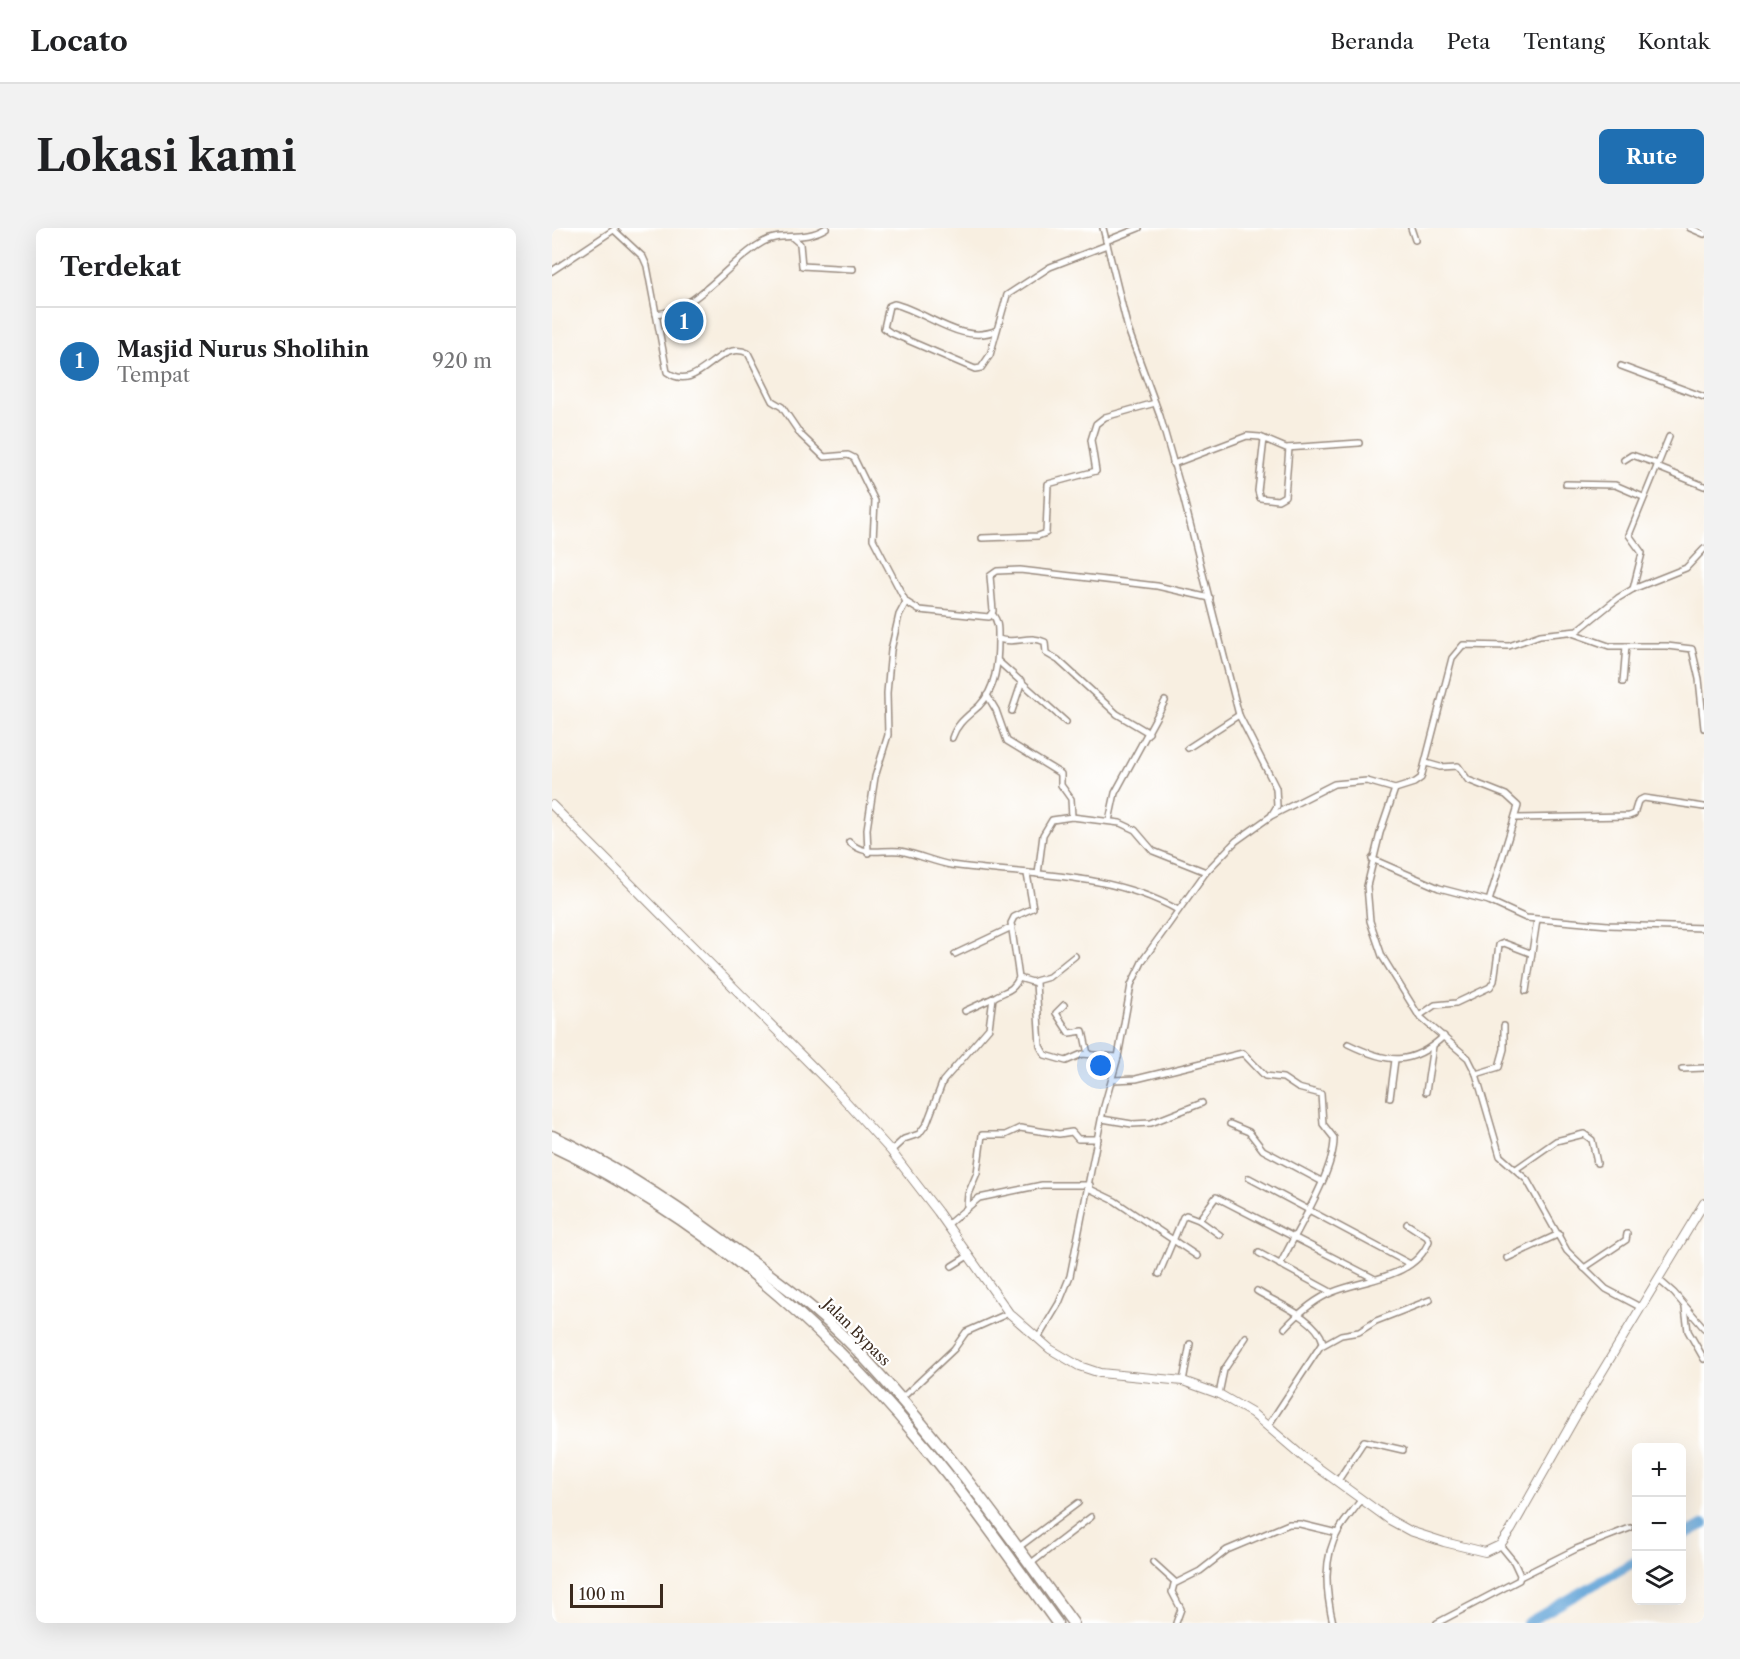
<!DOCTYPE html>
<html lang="id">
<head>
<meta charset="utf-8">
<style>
	body { margin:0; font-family:"Libre Caslon Text",serif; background:#f2f2f2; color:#202124 }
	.controls { position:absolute; right:18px; bottom:18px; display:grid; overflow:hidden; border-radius:9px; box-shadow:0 6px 24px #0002 }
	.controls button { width:54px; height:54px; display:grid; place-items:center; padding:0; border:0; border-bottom:2px solid #e0e0e0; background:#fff; color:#202124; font:30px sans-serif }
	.scale { position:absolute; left:18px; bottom:15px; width:93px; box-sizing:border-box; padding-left:6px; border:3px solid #3b2a1e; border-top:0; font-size:16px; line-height:21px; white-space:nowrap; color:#3b2a1e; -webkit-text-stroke:4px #fff; paint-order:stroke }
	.you { position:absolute; left:549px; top:838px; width:21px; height:21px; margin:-15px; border:4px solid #fff; border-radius:50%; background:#1a73e8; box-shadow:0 0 0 9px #1a73e833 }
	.badge { display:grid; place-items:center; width:39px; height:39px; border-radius:50%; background:#1f6fb2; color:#fff; font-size:20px; font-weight:700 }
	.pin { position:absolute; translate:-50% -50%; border:3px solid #fff; box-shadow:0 2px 6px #0006 }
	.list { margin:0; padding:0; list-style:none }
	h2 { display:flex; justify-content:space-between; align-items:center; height:78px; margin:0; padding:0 24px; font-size:26px }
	h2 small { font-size:20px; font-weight:400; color:#757577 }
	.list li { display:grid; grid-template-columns:39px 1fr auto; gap:18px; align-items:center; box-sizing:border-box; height:108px; padding:0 24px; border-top:2px solid #e0e0e0 }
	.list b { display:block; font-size:22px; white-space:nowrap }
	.list p { margin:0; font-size:20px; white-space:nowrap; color:#757577 }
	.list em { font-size:20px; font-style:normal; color:#757577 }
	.icon { flex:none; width:33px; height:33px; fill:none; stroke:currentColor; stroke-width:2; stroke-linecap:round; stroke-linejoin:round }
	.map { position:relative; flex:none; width:1152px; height:1395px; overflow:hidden; border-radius:9px }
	header { display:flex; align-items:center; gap:36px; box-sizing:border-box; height:84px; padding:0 30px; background:#fff; border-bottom:2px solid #e0e0e0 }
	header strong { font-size:28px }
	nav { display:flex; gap:33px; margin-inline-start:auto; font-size:21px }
	.intro { display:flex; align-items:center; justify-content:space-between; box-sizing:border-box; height:144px; padding:0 36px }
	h1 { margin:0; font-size:42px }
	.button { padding:15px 27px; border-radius:9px; background:#1f6fb2; color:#fff; font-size:21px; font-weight:700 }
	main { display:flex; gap:36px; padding:0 36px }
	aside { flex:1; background:#fff; border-radius:9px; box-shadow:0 6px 24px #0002 }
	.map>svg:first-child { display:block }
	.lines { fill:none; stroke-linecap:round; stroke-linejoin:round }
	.river { stroke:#64a4d7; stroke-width:10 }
	.street-casing { stroke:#9a8c80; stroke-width:8 }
	.secondary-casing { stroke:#9a8c80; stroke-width:10 }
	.highway-casing { stroke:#9a8c80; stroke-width:13 }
	.street { stroke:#fff; stroke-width:5 }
	.secondary { stroke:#fff; stroke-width:8 }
	.highway { stroke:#fff; stroke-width:10 }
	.labels { text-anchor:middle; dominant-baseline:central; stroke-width:4.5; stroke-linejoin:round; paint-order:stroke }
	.street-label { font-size:15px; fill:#3b2a1e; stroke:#fff }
</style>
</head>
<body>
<header>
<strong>Locato</strong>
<nav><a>Beranda</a><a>Peta</a><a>Tentang</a><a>Kontak</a></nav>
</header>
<div class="intro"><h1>Lokasi kami</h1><a class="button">Rute</a></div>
<main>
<aside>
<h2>Terdekat<small></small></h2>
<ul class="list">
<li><span class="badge">1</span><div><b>Masjid Nurus Sholihin</b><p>Tempat</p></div><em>920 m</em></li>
</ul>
</aside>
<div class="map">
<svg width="1152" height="1395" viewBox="0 0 1152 1395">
	<rect width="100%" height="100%" fill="#fff"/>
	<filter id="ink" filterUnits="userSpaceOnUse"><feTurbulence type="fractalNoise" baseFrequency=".0167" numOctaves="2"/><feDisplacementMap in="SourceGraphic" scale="12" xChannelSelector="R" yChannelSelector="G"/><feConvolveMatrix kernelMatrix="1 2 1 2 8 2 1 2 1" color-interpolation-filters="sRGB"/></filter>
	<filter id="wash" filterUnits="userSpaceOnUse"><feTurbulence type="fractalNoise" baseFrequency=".008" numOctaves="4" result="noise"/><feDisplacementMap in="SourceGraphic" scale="24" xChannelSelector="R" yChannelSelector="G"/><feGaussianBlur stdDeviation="1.35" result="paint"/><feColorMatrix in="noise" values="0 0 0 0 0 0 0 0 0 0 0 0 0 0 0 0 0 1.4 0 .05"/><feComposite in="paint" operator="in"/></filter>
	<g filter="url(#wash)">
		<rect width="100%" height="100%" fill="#f8efe1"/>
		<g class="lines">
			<g class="river">
				<polyline points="1130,1308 1152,1296"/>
				<polyline points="975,1395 1084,1333"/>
			</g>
		</g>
	</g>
	<g filter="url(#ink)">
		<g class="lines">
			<defs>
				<g id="street">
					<polyline points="551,0 576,101 608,188 631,268 687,487 724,560 725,578 720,586"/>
					<polyline points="859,0 863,12"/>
					<polyline points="1138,0 1152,6"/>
					<path d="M62 2 91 29 95 38 115 144C147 167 165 110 196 125L220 173 230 179 249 207 272 229 296 227 302 230 323 273 321 311 354 374 367 382 437 389 441 383 438 348 445 343 468 342 605 358 658 370"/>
					<polyline points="241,10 248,16 250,38 301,41"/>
					<polyline points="554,13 587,0"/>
					<polyline points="0,43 63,1"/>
					<path d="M104 86C148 81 174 35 211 14 228 4 252 14 274 0"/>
					<path d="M445 102C410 118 376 84 342 76L337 78 332 100 339 105 423 141 429 140 438 127 455 67 498 39 555 17"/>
					<polyline points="1069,138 1152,169"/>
					<polyline points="712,211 706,263 708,270 726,272 733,268 737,220"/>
					<polyline points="1072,232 1080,227 1106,236"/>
					<polyline points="621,236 695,208 708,209 734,220 807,215"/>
					<polyline points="1105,239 1152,258"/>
					<polyline points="1014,256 1063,257 1091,269"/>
					<polyline points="430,310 486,308 494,305 496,256 544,243 539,212 544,196 553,189 603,175"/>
					<polyline points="1081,361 1090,325 1077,307 1117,209"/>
					<polyline points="1020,405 1057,418 1115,418 1140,421 1147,451 1152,500"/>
					<path d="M446 411C465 417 476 406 493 414L494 425 506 432 565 486 597 505"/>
					<polyline points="446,433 514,494"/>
					<polyline points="1071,454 1074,418"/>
					<polyline points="435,467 444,482 455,513 509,546 509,557 519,571 520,589"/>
					<polyline points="460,483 470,453"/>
					<path d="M400 510C405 495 416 488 427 478 444 461 446 435 446 412 446 402 447 393 440 386"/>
					<polyline points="636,520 687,487"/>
					<polyline points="874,535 888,539 906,538 916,552 954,567 966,578 937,673"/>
					<polyline points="843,561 828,605 815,658 818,693 830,728 867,788 916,830 924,846 948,928 975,952 1015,1023 1054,1061 1088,1079"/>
					<polyline points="963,590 1077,588 1082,586 1086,573 1092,570 1152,579"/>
					<polyline points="557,593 563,565 613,473"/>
					<path d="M297 614C314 629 328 621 348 623 365 626 382 634 399 637 476 648 556 643 626 682"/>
					<polyline points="316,625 315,601 323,549 336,507 335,465 339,422 347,387 354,374"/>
					<polyline points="820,631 887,660 937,673 974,690 1056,697 1152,700"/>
					<polyline points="486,646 491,607 500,592 520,589 568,595 583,602 601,623 654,644"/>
					<polyline points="403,726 460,699"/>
					<polyline points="467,750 484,755 488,818 493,827 514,833 530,826 566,829"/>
					<polyline points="483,753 497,749 523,728"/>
					<polyline points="974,763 985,692"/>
					<polyline points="512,777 504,785 517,805 531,803 536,826"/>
					<polyline points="413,783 441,770"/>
					<polyline points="867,788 883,777 904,775 938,759 942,753 947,717 952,715 978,725"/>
					<path d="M796 816C835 835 859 839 892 808"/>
					<polyline points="1130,841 1152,840"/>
					<polyline points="924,846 947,839 952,821 952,798"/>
					<path d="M561 852 584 851 691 825 713 848 731 850 746 860 769 866 771 896 782 910C783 943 743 1005 728 1037"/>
					<polyline points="874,864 881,818"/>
					<polyline points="838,870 843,832"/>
					<polyline points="550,891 580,896 599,895 650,875"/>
					<polyline points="678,896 697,904 711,922 769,953"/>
					<path d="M339 923 352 911 367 906 375 895 391 853 437 800 441 770C453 762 460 765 467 750L459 695 462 689 481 680 475 646"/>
					<polyline points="964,941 1004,913 1032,906 1040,912 1045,935"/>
					<polyline points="697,950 858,1036"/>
					<polyline points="538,961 563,973 645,1028"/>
					<polyline points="415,978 416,966 425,945 430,907 453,907 468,900 507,906 520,904 526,911 546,911"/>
					<polyline points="647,992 668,1007"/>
					<polyline points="395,997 427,970 490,957 538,957"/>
					<polyline points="707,1025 779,1064"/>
					<polyline points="955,1030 1007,1006"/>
					<polyline points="400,1038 416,1028"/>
					<polyline points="1032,1040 1074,1012 1075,1006"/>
					<polyline points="607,1046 631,989 634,987 647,992 664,969 823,1051"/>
					<polyline points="1106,1051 1122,1065 1152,1100"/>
					<path d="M705 1063C724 1075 765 1090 771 1114L716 1198"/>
					<polyline points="1133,1080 1136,1103 1152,1131"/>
					<path d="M733 1100C746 1086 763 1071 781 1064 813 1051 863 1050 877 1013L875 1009 855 996"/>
					<polyline points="486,1110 507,1075 518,1048 551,882 566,829 579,757 591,732 654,644 684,613 719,588 782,556 815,553 843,561 862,555 869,550 900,430 911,417 957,418 988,407 1025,403 1066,370 1081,361 1134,340 1152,321"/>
					<polyline points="771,1117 789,1107 807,1104 824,1093 878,1072"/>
					<polyline points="631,1153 638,1116"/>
					<polyline points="667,1166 672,1142 694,1109"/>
					<polyline points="349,1171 402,1121 414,1104 457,1085"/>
					<polyline points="785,1254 812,1213 851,1222"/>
					<polyline points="467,1319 526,1275"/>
					<polyline points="601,1334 623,1354"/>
					<polyline points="478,1336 539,1289"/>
					<polyline points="968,1349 1024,1321 1078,1300"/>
					<polyline points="624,1395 629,1381 620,1364 622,1356 648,1343 675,1322 737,1296 748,1296 785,1305"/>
					<path d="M781 1395C774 1365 770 1330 787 1302 793 1292 802 1282 809 1272"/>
					<polyline points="885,1395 967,1352 968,1347 962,1334 948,1317"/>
				</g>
				<polyline id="secondary" points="0,577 280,858 339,923 386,984 457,1085 498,1121 527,1138 548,1145 631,1153 667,1166 700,1185 750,1228 838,1292 858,1303 892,1314 933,1324 948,1317 959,1302 1030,1177 1152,975"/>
				<g id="highway">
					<path d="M0 908C60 936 117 973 170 1012 217 1046 264 1079 304 1121 384 1206 453 1301 521 1395"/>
					<path d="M0 918C143 985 265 1090 366 1210 416 1269 460 1333 505 1395"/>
				</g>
			</defs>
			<use href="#street" class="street-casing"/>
			<use href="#secondary" class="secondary-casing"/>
			<use href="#highway" class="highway-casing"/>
			<use href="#street" class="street"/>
			<use href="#secondary" class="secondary"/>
			<use href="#highway" class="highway"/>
		</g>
	</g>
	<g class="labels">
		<g class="street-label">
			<text transform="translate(305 1104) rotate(45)">Jalan Bypass</text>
		</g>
	</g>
</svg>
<div class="controls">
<button>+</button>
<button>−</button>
<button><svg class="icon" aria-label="layers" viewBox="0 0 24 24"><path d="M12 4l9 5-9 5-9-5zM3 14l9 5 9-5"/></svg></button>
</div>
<div class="scale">100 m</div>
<div class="you"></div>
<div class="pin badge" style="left:132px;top:93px">1</div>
</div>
</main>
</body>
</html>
